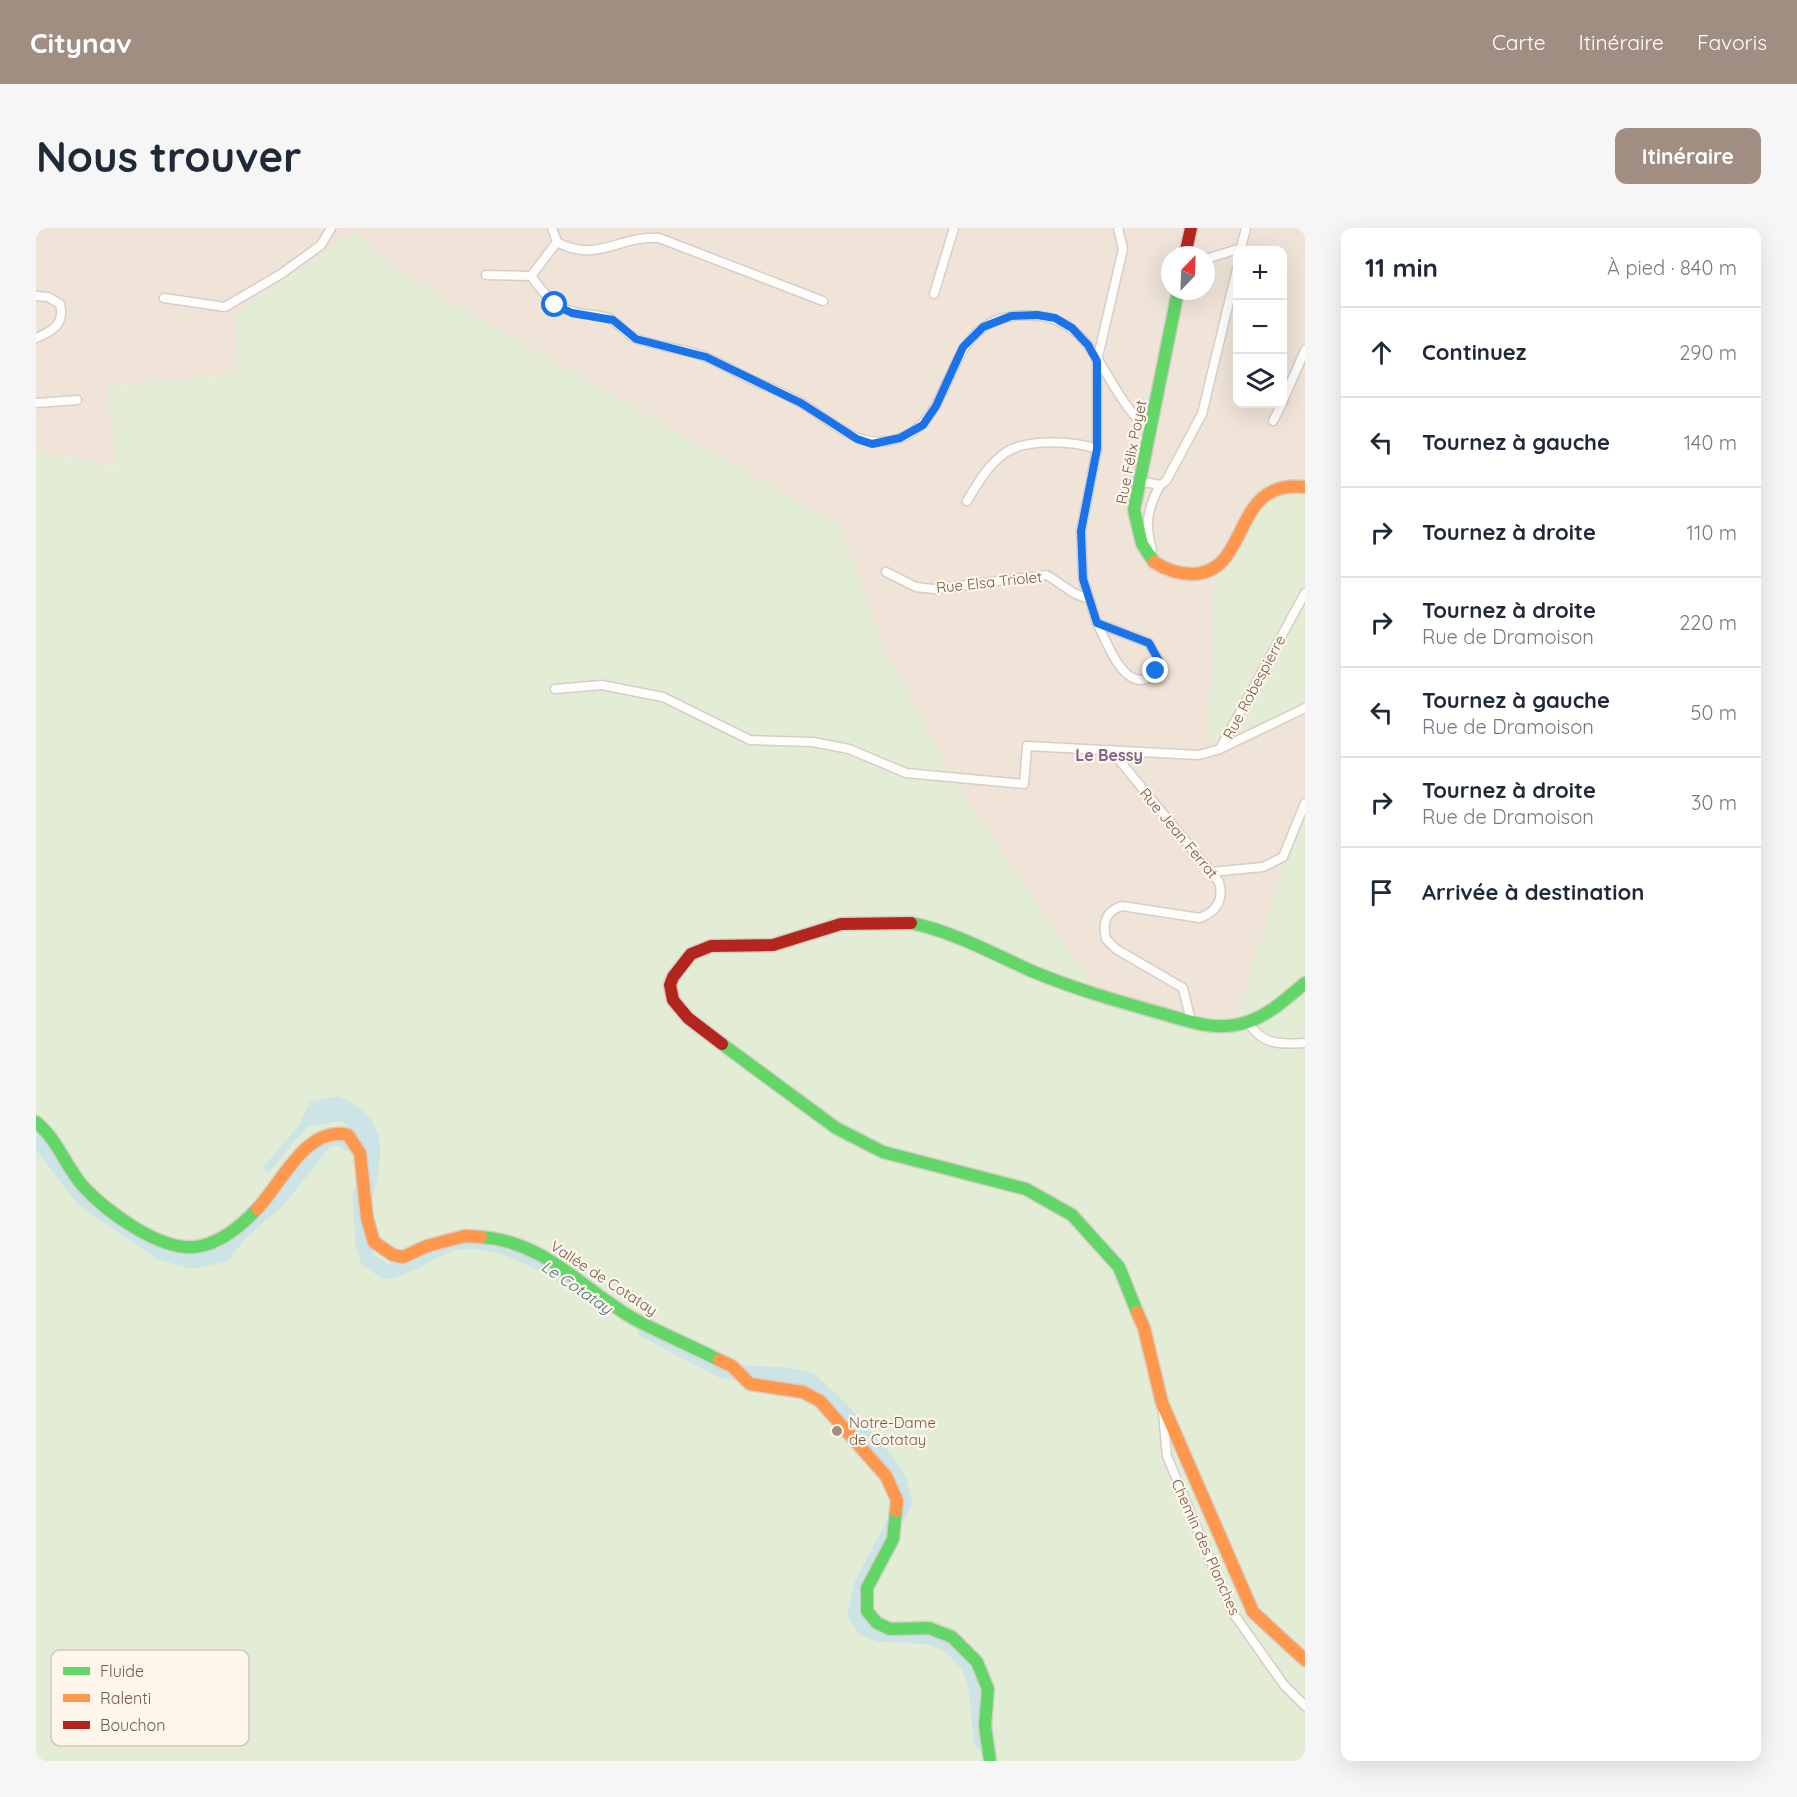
<!DOCTYPE html>
<html lang="fr">
<head>
<meta charset="utf-8">
<style>
	body { margin:0; font-family:Quicksand,sans-serif; background:#f6f6f7; color:#1f2937 }
	.controls { position:absolute; right:18px; top:18px; display:grid; overflow:hidden; border-radius:12px; box-shadow:0 6px 24px #0002 }
	.controls button { width:54px; height:54px; display:grid; place-items:center; padding:0; border:0; border-bottom:2px solid #e0e1e3; background:#fff; color:#1f2937; font:30px sans-serif }
	.compass { position:absolute; left:1125px; top:18px; width:54px; height:54px; border-radius:50%; background:#fff; box-shadow:0 6px 24px #0002; rotate:23deg }
	.stop { position:absolute; width:18px; height:18px; margin:-14px; border:4px solid #1a73e8; border-radius:50%; background:#fff }
	.stop.end { background:#1a73e8; border-color:#fff; box-shadow:0 2px 6px #0008 }
	.list { margin:0; padding:0; list-style:none }
	h2 { display:flex; justify-content:space-between; align-items:center; height:78px; margin:0; padding:0 24px; font-size:26px }
	h2 small { font-size:20px; font-weight:400; color:#747a83 }
	.list li { display:grid; grid-template-columns:39px 1fr auto; gap:18px; align-items:center; box-sizing:border-box; height:90px; padding:0 24px; border-top:2px solid #e0e1e3 }
	.list b { display:block; font-size:22px; white-space:nowrap }
	.list p { margin:0; font-size:20px; white-space:nowrap; color:#747a83 }
	.list em { font-size:20px; font-style:normal; color:#747a83 }
	.icon { flex:none; width:33px; height:33px; fill:none; stroke:currentColor; stroke-width:2; stroke-linecap:round; stroke-linejoin:round }
	.map { position:relative; flex:none; width:1269px; height:1533px; overflow:hidden; border-radius:12px }
	header { display:flex; align-items:center; gap:36px; box-sizing:border-box; height:84px; padding:0 30px; background:#a08e83; color:#fff }
	header strong { font-size:28px }
	nav { display:flex; gap:33px; margin-inline-start:auto; font-size:21px }
	.intro { display:flex; align-items:center; justify-content:space-between; box-sizing:border-box; height:144px; padding:0 36px }
	h1 { margin:0; font-size:42px }
	.button { padding:15px 27px; border-radius:12px; background:#a08e83; color:#fff; font-size:21px; font-weight:700 }
	main { display:flex; gap:36px; padding:0 36px }
	aside { flex:1; background:#fff; border-radius:12px; box-shadow:0 6px 24px #0002 }
	.map>svg:first-child { display:block }
	.residential { fill:#efe4d7; fill-rule:evenodd }
	.green { fill:#e3ecd5 }
	.water { fill:#cce4e5 }
	.lines { fill:none; stroke-linecap:round; stroke-linejoin:round }
	.river { stroke:#cce4e5; stroke-width:15 }
	.street-casing { stroke:#d5cec8; stroke-width:11 }
	.fast-casing { stroke:#d5cec6; stroke-width:15 }
	.slow-casing { stroke:#d5cec6; stroke-width:15 }
	.jam-casing { stroke:#d5cec6; stroke-width:15 }
	.street { stroke:#fefdfc; stroke-width:8 }
	.fast { stroke:#63d668; stroke-width:12 }
	.slow { stroke:#ff974d; stroke-width:12 }
	.jam { stroke:#b3261e; stroke-width:12 }
	.route { stroke:#1a73e8; stroke-width:8 }
	.poi-dot { fill:#a08e83; stroke:#fef6eb; stroke-width:2 }
	.labels { text-anchor:middle; dominant-baseline:central; stroke-width:4.5; stroke-linejoin:round; paint-order:stroke }
	.street-label { font-size:15px; fill:#72594b; stroke:#fef6eb }
	.poi-label { font-size:15px; fill:#72594b; stroke:#fef6eb; text-anchor:start }
	.neighbourhood-label { font-size:16px; font-weight:bold; fill:#80638f; stroke:#fef6eb }
	.water-label { font-size:16px; font-style:italic; fill:#43747e; stroke:#fef6eb }
	.key { fill:#fef6eb; stroke:#d4c7bb; stroke-width:1.5 }
	.key-label { font-size:16px; fill:#72594b }
</style>
</head>
<body>
<header>
<strong>Citynav</strong>
<nav><a>Carte</a><a>Itinéraire</a><a>Favoris</a></nav>
</header>
<div class="intro"><h1>Nous trouver</h1><a class="button">Itinéraire</a></div>
<main>
<div class="map">
<svg width="1269" height="1533" viewBox="0 0 1269 1533">
	<rect width="100%" height="100%" fill="#f6f1ea"/>
	<path class="residential" d="M0 0H1269V265L1259 262 1173 515 1269 475V569L1200 792 1148 785 1060 762 920 556 849 421 803 297 359 42 319 3 203 146 71 158 82 238 0 223ZM1202 22H1246V176H1202ZM1134 27H1170V63H1134Z"/>
	<g class="green">
		<polygon points="319,3 359,42 803,297 849,421 920,556 1060,762 1148,785 1200,792 1269,569 1269,1533 0,1533 0,223 81,238 71,158 202,146 199,86"/>
		<polygon points="1259,262 1269,265 1269,475 1173,516 1177,358 1220,277 1236,268"/>
	</g>
	<path class="water" d="M301 868C349 888 350 917 338 963 336 970 338 979 335 985L329 921 307 893 271 898 233 945 227 940 263 897 274 874Z"/>
	<g class="lines">
		<g class="river">
			<path d="M0 909 47 971 126 1025 156 1033 187 1027 204 1005 242 972 289 913C298 909 305 908 312 915"/>
			<path d="M324 966 327 1017 332 1032 350 1044C374 1039 390 1025 412 1017 456 1000 525 1045 559 1069"/>
			<polyline points="609,1102 689,1144 751,1147 774,1152 806,1182 850,1232 863,1253 869,1274 826,1356 819,1386 828,1400 843,1406 895,1409 915,1418 932,1437 939,1454 946,1515"/>
		</g>
		<defs>
			<g id="street">
				<path d="M516 0 521 14C561 36 583 7 623 10L787 73"/>
				<polyline points="1205,20 1210,0"/>
				<polyline points="1170,31 1205,20 1205,22"/>
				<polyline points="450,47 495,48 521,14"/>
				<path d="M495 48C509 68 522 83 548 86 557 87 566 87 574 91 584 96 589 106 599 110 619 118 641 120 661 126 678 131 694 141 710 149 729 158 750 166 767 176 798 195 823 223 861 211 928 191 900 77 1003 88 1056 93 1068 155 1100 189 1104 193 1110 195 1115 199"/>
				<polyline points="898,66 918,0"/>
				<path d="M0 68 12 69 24 76C29 96 17 103 0 110"/>
				<polyline points="128,70 189,79 245,46 285,17 295,0"/>
				<polyline points="0,175 41,172"/>
				<polyline points="1246,175 1269,122"/>
				<polyline points="1237,193 1246,176"/>
				<polyline points="1103,253 1124,257 1130,253 1166,186 1202,37"/>
				<path d="M931 273C942 255 951 238 969 225 990 210 1037 213 1061 221"/>
				<path d="M1116 321C1108 296 1112 280 1124 257"/>
				<path d="M850 344 880 359 898 361 1010 347C1025 354 1036 368 1052 370"/>
				<path d="M1061 395 1113 415 1123 433C1121 441 1118 448 1110 451 1086 459 1070 412 1061 395L1047 351 1045 303 1061 221V133L1087 21 1082 0"/>
				<polyline points="519,461 566,457 606,465 627,469 714,512 777,514 813,521 870,545 988,556 991,518 1163,527 1184,521 1269,480"/>
				<polyline points="1184,521 1269,365"/>
				<path d="M1075 522 1183 654C1188 672 1181 683 1164 690L1086 678C1070 683 1066 694 1070 711L1080 721 1147 760 1155 793"/>
				<polyline points="1175,644 1227,639 1247,629 1269,575"/>
				<path d="M1211 794C1229 818 1241 816 1269 815"/>
				<polyline points="1127,1185 1131,1228 1195,1382 1248,1457 1269,1478"/>
			</g>
			<g id="fast">
				<polyline points="1118,334 1106,316 1098,282 1142,63"/>
				<path d="M875 695C919 704 957 726 998 744 1039 761 1081 773 1124 785 1149 792 1177 803 1204 796 1229 791 1250 771 1269 755"/>
				<polyline points="686,816 800,900 847,924 990,961 1036,987 1083,1039 1101,1084"/>
				<path d="M0 894C21 911 29 937 46 957 69 983 128 1027 165 1018 187 1013 206 997 221 981"/>
				<path d="M445 1009C509 1013 548 1063 600 1092 627 1106 655 1118 683 1132"/>
				<polyline points="860,1283 857,1311 831,1360 831,1383 841,1395 854,1401 893,1400 916,1409 941,1434 952,1461 949,1498 954,1533"/>
			</g>
			<g id="slow">
				<path d="M1118 334C1130 342 1142 346 1157 346 1216 344 1194 250 1269 259"/>
				<path d="M221 981C246 955 270 897 312 907L324 925 331 990 338 1014 357 1027 367 1029 391 1018 429 1008 445 1009"/>
				<polyline points="1101,1084 1108,1100 1126,1175 1217,1384 1269,1432"/>
				<polyline points="683,1132 696,1138 714,1156 767,1164 784,1173 850,1248 861,1272 860,1283"/>
			</g>
			<g id="jam">
				<polyline points="1149,27 1155,0"/>
				<polyline points="686,816 652,790 637,772 634,757 637,749 655,726 675,718 737,717 805,696 875,695"/>
			</g>
		</defs>
		<use href="#street" class="street-casing"/>
		<use href="#fast" class="fast-casing"/>
		<use href="#slow" class="slow-casing"/>
		<use href="#jam" class="jam-casing"/>
		<use href="#street" class="street"/>
		<use href="#fast" class="fast"/>
		<use href="#slow" class="slow"/>
		<use href="#jam" class="jam"/>
	</g>
	<g class="lines">
		<polyline class="route" points="519,77 536,85 577,92 600,111 670,129 765,175 821,211 836,216 864,210 887,197 900,178 927,119 947,99 975,88 1001,87 1019,90 1036,100 1052,117 1061,133 1061,221 1045,303 1047,351 1061,395 1113,415 1123,433 1120,443"/>
	</g>
	<circle class="poi-dot" cx="801" cy="1203" r="6"/>
	<g class="labels">
		<g class="street-label">
			<text transform="translate(1095 224) rotate(-79)">Rue Félix Poyet</text>
			<text transform="translate(953 354) rotate(-6)">Rue Elsa Triolet</text>
			<text transform="translate(1218 459) rotate(-62)">Rue Robespierre</text>
			<text transform="translate(1143 605) rotate(50)">Rue Jean Ferrat</text>
			<text transform="translate(568 1050) rotate(33)">Vallée de Cotatay</text>
			<text transform="translate(1170 1319) rotate(66)">Chemin des Planches</text>
		</g>
		<g class="poi-label">
			<text x="813" y="1194">Notre-Dame<tspan x="813" dy="17">de Cotatay</tspan></text>
		</g>
		<g class="neighbourhood-label">
			<text x="1073" y="527">Le Bessy</text>
		</g>
		<g class="water-label">
			<text transform="translate(541 1059) rotate(34)">Le Cotatay</text>
		</g>
	</g>
	<rect x="15" y="1422" width="198" height="96" rx="9" class="key"/>
	<rect x="27" y="1439" width="27" height="8" fill="#63d668"/>
	<rect x="27" y="1466" width="27" height="8" fill="#ff974d"/>
	<rect x="27" y="1493" width="27" height="8" fill="#b3261e"/>
	<g class="key-label">
		<text x="64" y="1449">Fluide</text>
		<text x="64" y="1476">Ralenti</text>
		<text x="64" y="1503">Bouchon</text>
	</g>
</svg>
<div class="controls">
<button>+</button>
<button>−</button>
<button><svg class="icon" aria-label="layers" viewBox="0 0 24 24"><path d="M12 4l9 5-9 5-9-5zM3 14l9 5 9-5"/></svg></button>
</div>
<svg class="compass" viewBox="-18 -18 36 36"><path d="M0-13l5 13h-10z" fill="#e53935"/><path d="M0 13l5-13h-10z" fill="#747a83"/></svg>
<div class="stop" style="left:519px;top:77px"></div>
<div class="stop end" style="left:1120px;top:443px"></div>
</div>
<aside>
<h2>11 min<small>À pied · 840 m</small></h2>
<ul class="list">
<li><svg class="icon" aria-label="ahead" viewBox="0 0 24 24"><path d="M12 20V5M6 11l6-6 6 6"/></svg><div><b>Continuez</b></div><em>290 m</em></li>
<li><svg class="icon" aria-label="left" viewBox="0 0 24 24"><path d="M17 20v-9H6M10 6l-5 5 5 5"/></svg><div><b>Tournez à gauche</b></div><em>140 m</em></li>
<li><svg class="icon" aria-label="right" viewBox="0 0 24 24"><path d="M7 20v-9h11M14 6l5 5-5 5"/></svg><div><b>Tournez à droite</b></div><em>110 m</em></li>
<li><svg class="icon" aria-label="right" viewBox="0 0 24 24"><path d="M7 20v-9h11M14 6l5 5-5 5"/></svg><div><b>Tournez à droite</b><p>Rue de Dramoison</p></div><em>220 m</em></li>
<li><svg class="icon" aria-label="left" viewBox="0 0 24 24"><path d="M17 20v-9H6M10 6l-5 5 5 5"/></svg><div><b>Tournez à gauche</b><p>Rue de Dramoison</p></div><em>50 m</em></li>
<li><svg class="icon" aria-label="right" viewBox="0 0 24 24"><path d="M7 20v-9h11M14 6l5 5-5 5"/></svg><div><b>Tournez à droite</b><p>Rue de Dramoison</p></div><em>30 m</em></li>
<li><svg class="icon" aria-label="arrive" viewBox="0 0 24 24"><path d="M6 21V4h12l-3 4 3 4H6"/></svg><div><b>Arrivée à destination</b></div></li>
</ul>
</aside>
</main>
</body>
</html>
